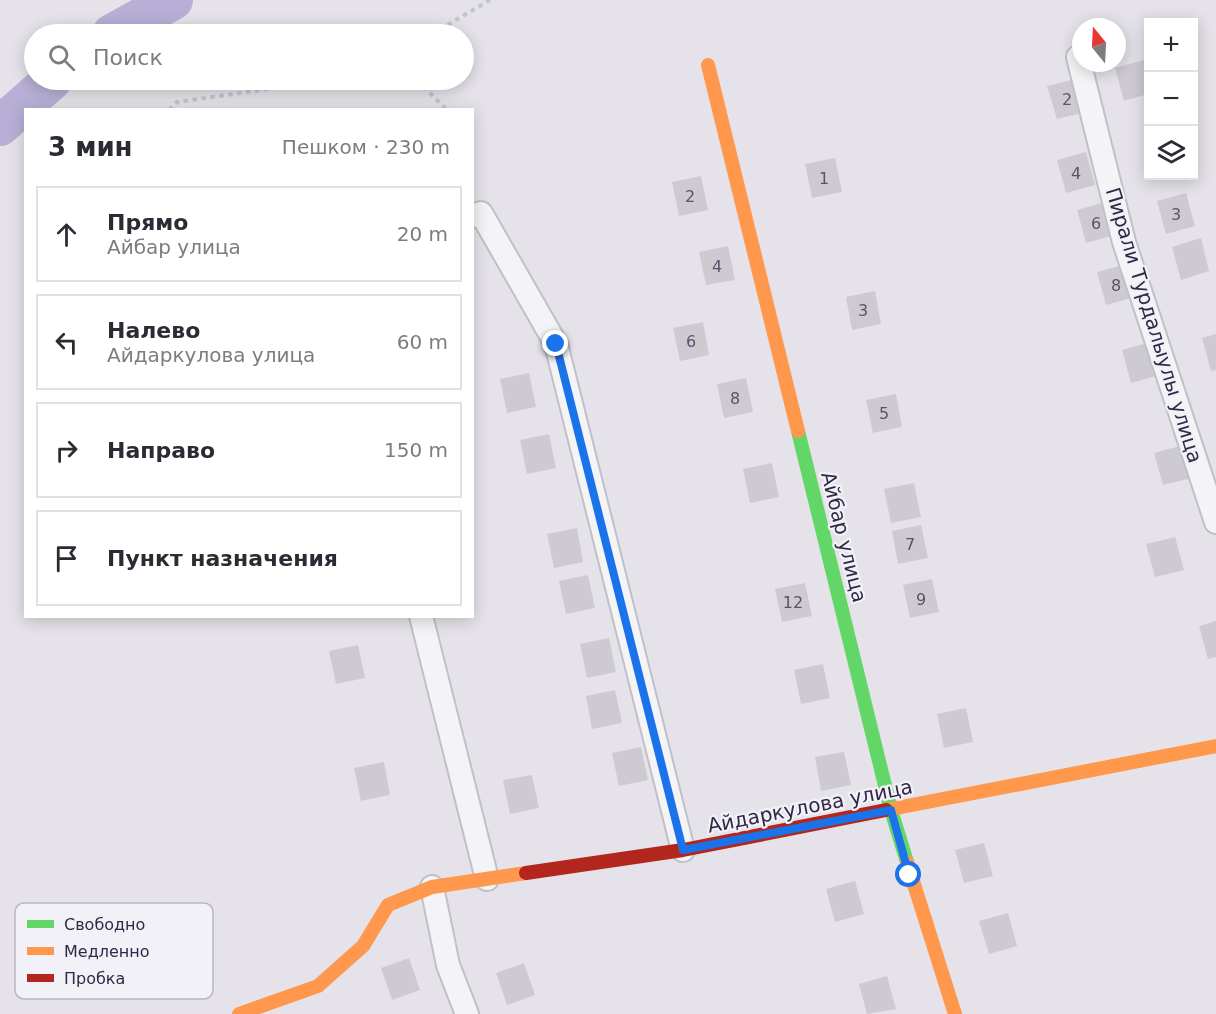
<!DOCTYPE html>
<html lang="ru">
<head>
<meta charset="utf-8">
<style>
	body { margin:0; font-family:"DejaVu Sans",sans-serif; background:#f2f2f3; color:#2b2b33 }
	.controls { position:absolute; right:18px; top:18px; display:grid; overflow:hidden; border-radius:0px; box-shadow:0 3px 15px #0003 }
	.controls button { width:54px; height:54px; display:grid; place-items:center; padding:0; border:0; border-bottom:2px solid #e1e1e2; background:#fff; color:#2b2b33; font:30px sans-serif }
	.compass { position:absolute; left:1072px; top:18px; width:54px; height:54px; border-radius:50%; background:#fff; box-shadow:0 3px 15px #0003; rotate:342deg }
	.stop { position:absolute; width:18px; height:18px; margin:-14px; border:4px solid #1a73e8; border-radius:50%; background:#fff }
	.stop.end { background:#1a73e8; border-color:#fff; box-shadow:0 2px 6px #0008 }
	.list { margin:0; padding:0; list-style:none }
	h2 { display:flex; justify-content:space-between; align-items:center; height:78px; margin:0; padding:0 24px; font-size:26px }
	h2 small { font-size:20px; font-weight:400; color:#7c7c81 }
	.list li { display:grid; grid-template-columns:39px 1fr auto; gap:18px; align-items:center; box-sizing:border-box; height:96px; margin:0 12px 12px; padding:0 12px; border:2px solid #e1e1e2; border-radius:0px }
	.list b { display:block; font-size:22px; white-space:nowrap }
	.list p { margin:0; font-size:20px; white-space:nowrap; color:#7c7c81 }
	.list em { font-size:20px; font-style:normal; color:#7c7c81 }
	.icon { flex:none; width:33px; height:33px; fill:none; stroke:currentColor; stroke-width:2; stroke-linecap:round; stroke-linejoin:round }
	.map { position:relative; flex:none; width:1216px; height:1014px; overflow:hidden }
	.search { position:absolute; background:#fff; box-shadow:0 3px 15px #0003; left:24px; top:24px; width:450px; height:66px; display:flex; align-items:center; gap:15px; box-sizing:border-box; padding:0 21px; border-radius:33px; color:#7c7c81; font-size:22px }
	.panel { position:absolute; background:#fff; box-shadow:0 3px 15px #0003; left:24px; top:108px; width:450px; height:510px; border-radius:0px }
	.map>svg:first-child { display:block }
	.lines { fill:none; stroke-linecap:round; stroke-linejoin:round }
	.river { stroke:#b8afd6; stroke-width:40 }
	.building { fill:#cdcbd1 }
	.street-casing { stroke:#c2c0c7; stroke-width:26 }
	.path { stroke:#c6c4cb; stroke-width:4; stroke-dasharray:4.5 4.5; stroke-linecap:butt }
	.street { stroke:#f4f3f6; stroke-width:22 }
	.fast { stroke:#63d668; stroke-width:14 }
	.slow { stroke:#ff974d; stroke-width:14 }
	.jam { stroke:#b3261e; stroke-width:14 }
	.route { stroke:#1a73e8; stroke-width:8 }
	.labels { text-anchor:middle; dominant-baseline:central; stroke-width:4.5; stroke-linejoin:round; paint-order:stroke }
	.number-label { font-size:16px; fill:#5a526a }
	.street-label { font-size:20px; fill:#312845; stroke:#f3f1f8 }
	.key { fill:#f3f1f8; stroke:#b9b5c2; stroke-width:1.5 }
	.key-label { font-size:16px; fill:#312845 }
</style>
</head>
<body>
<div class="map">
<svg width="1216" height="1014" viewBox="0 0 1216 1014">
	<rect width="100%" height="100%" fill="#e5e3e9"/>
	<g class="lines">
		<g class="river">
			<polyline points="112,34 173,0"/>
			<polyline points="0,126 52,80"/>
		</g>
	</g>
	<g class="building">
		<polygon points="1144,60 1148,76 1148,94 1124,101 1115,68"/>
		<polygon points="1076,79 1086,112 1057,119 1047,86"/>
		<polygon points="1148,141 1148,156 1144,143"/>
		<polygon points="1086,152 1095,185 1066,193 1057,160"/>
		<polygon points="835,158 842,192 812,198 805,164"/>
		<polygon points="701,176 708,210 679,216 672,182"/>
		<polygon points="1186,193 1195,226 1166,234 1157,201"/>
		<polygon points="1106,202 1115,235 1086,243 1077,210"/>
		<polygon points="1201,238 1209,271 1181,280 1172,247"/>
		<polygon points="728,246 735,280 706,285 699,252"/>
		<polygon points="1126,264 1135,297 1106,305 1097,272"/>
		<polygon points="875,291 881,324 852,330 846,297"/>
		<polygon points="703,322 709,355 680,361 673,328"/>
		<polygon points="1216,334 1216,370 1211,371 1202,338"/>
		<polygon points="1151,342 1160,375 1131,383 1122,350"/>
		<polygon points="529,373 536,407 507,413 500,379"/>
		<polygon points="746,378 753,412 724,418 717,384"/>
		<polygon points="896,394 902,427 873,433 866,400"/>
		<polygon points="549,434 556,468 527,474 520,440"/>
		<polygon points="1183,445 1192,478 1163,485 1154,453"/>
		<polygon points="772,463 779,497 750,503 743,469"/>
		<polygon points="914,483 921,517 891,523 884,489"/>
		<polygon points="921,525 928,558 898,564 892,531"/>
		<polygon points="577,528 583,562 554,568 547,534"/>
		<polygon points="1175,537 1184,570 1155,577 1146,544"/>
		<polygon points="588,575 595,608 566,614 559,581"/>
		<polygon points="932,579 939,612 910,618 903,585"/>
		<polygon points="805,583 812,616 782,622 775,589"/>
		<polygon points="1216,621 1216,657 1208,659 1199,626"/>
		<polygon points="609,638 616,672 587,678 580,644"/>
		<polygon points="358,645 365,678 336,684 329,651"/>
		<polygon points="823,664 830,698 801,704 794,670"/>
		<polygon points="615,690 622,723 592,729 586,696"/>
		<polygon points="966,708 973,742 944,748 937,714"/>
		<polygon points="641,747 648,780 619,786 612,753"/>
		<polygon points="844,752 851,785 821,791 815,757"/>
		<polygon points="384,762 390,795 361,801 354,768"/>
		<polygon points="532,775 539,808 510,814 503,780"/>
		<polygon points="984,843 993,876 964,883 955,850"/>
		<polygon points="855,881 864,914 835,922 826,889"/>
		<polygon points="1008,913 1017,946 989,954 979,921"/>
		<polygon points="409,958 420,990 392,1000 381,968"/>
		<polygon points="524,963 535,995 507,1005 496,973"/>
		<polygon points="887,976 896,1009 867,1014 859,984"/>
	</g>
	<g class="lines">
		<defs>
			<g id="street">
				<polyline points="1078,57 1124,242 1216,522"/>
				<polyline points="472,216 481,213 556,344 683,850"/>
				<polyline points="421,616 487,879"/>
				<polyline points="432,887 448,965 467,1014"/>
			</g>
		</defs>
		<use href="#street" class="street-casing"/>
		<g class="path">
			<polyline points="432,34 490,0"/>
			<polyline points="417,80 447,110"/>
			<polyline points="169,110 177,102 310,83 320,80"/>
		</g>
		<use href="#street" class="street"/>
		<polyline class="fast" points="798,431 891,810 907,862"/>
		<g class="slow">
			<polyline points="708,65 798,431"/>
			<polyline points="886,810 1216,746"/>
			<polyline points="907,862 955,1014"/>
			<polyline points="239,1014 318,986 363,946 388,905 432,887 526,873"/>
		</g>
		<polyline class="jam" points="526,873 683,850 886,810"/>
	</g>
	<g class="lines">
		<polyline class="route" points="556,344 683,850 891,810 909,875"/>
	</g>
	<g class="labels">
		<g class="number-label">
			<text x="1067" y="99">2</text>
			<text x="1076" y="173">4</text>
			<text x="824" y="178">1</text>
			<text x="690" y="196">2</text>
			<text x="1176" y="214">3</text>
			<text x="1096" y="223">6</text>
			<text x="717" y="266">4</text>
			<text x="1116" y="285">8</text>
			<text x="863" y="310">3</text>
			<text x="691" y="341">6</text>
			<text x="735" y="398">8</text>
			<text x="884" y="413">5</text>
			<text x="910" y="544">7</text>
			<text x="921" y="599">9</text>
			<text x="793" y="602">12</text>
		</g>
		<g class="street-label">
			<text transform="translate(1154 325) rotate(73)">Пирали Турдалыулы улица</text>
			<text transform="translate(844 537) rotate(76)">Айбар улица</text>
			<text transform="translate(810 806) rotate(-11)">Айдаркулова улица</text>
		</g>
	</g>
	<rect x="15" y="903" width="198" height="96" rx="9" class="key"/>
	<rect x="27" y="920" width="27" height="8" fill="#63d668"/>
	<rect x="27" y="947" width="27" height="8" fill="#ff974d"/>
	<rect x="27" y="974" width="27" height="8" fill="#b3261e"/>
	<g class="key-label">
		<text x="64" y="930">Свободно</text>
		<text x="64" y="957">Медленно</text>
		<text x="64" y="984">Пробка</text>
	</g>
</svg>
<div class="controls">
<button>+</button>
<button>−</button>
<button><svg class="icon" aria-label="layers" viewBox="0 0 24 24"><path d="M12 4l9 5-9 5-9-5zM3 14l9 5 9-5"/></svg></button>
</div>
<svg class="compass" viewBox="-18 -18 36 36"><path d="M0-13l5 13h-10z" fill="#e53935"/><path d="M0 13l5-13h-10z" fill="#7c7c81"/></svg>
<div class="stop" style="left:909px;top:875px"></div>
<div class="stop end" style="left:556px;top:344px"></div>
<div class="search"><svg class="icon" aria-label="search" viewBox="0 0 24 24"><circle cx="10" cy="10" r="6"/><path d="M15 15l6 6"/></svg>Поиск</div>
<section class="panel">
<h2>3 мин<small>Пешком · 230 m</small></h2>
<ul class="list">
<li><svg class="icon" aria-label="ahead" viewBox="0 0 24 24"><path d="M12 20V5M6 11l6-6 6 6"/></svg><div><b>Прямо</b><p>Айбар улица</p></div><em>20 m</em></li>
<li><svg class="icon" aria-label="left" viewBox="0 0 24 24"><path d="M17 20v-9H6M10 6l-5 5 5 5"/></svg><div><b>Налево</b><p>Айдаркулова улица</p></div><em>60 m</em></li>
<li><svg class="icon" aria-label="right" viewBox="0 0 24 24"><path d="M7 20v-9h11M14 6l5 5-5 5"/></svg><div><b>Направо</b></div><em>150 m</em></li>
<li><svg class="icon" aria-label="arrive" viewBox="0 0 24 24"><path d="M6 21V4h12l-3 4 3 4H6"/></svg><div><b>Пункт назначения</b></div></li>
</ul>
</section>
</div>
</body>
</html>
